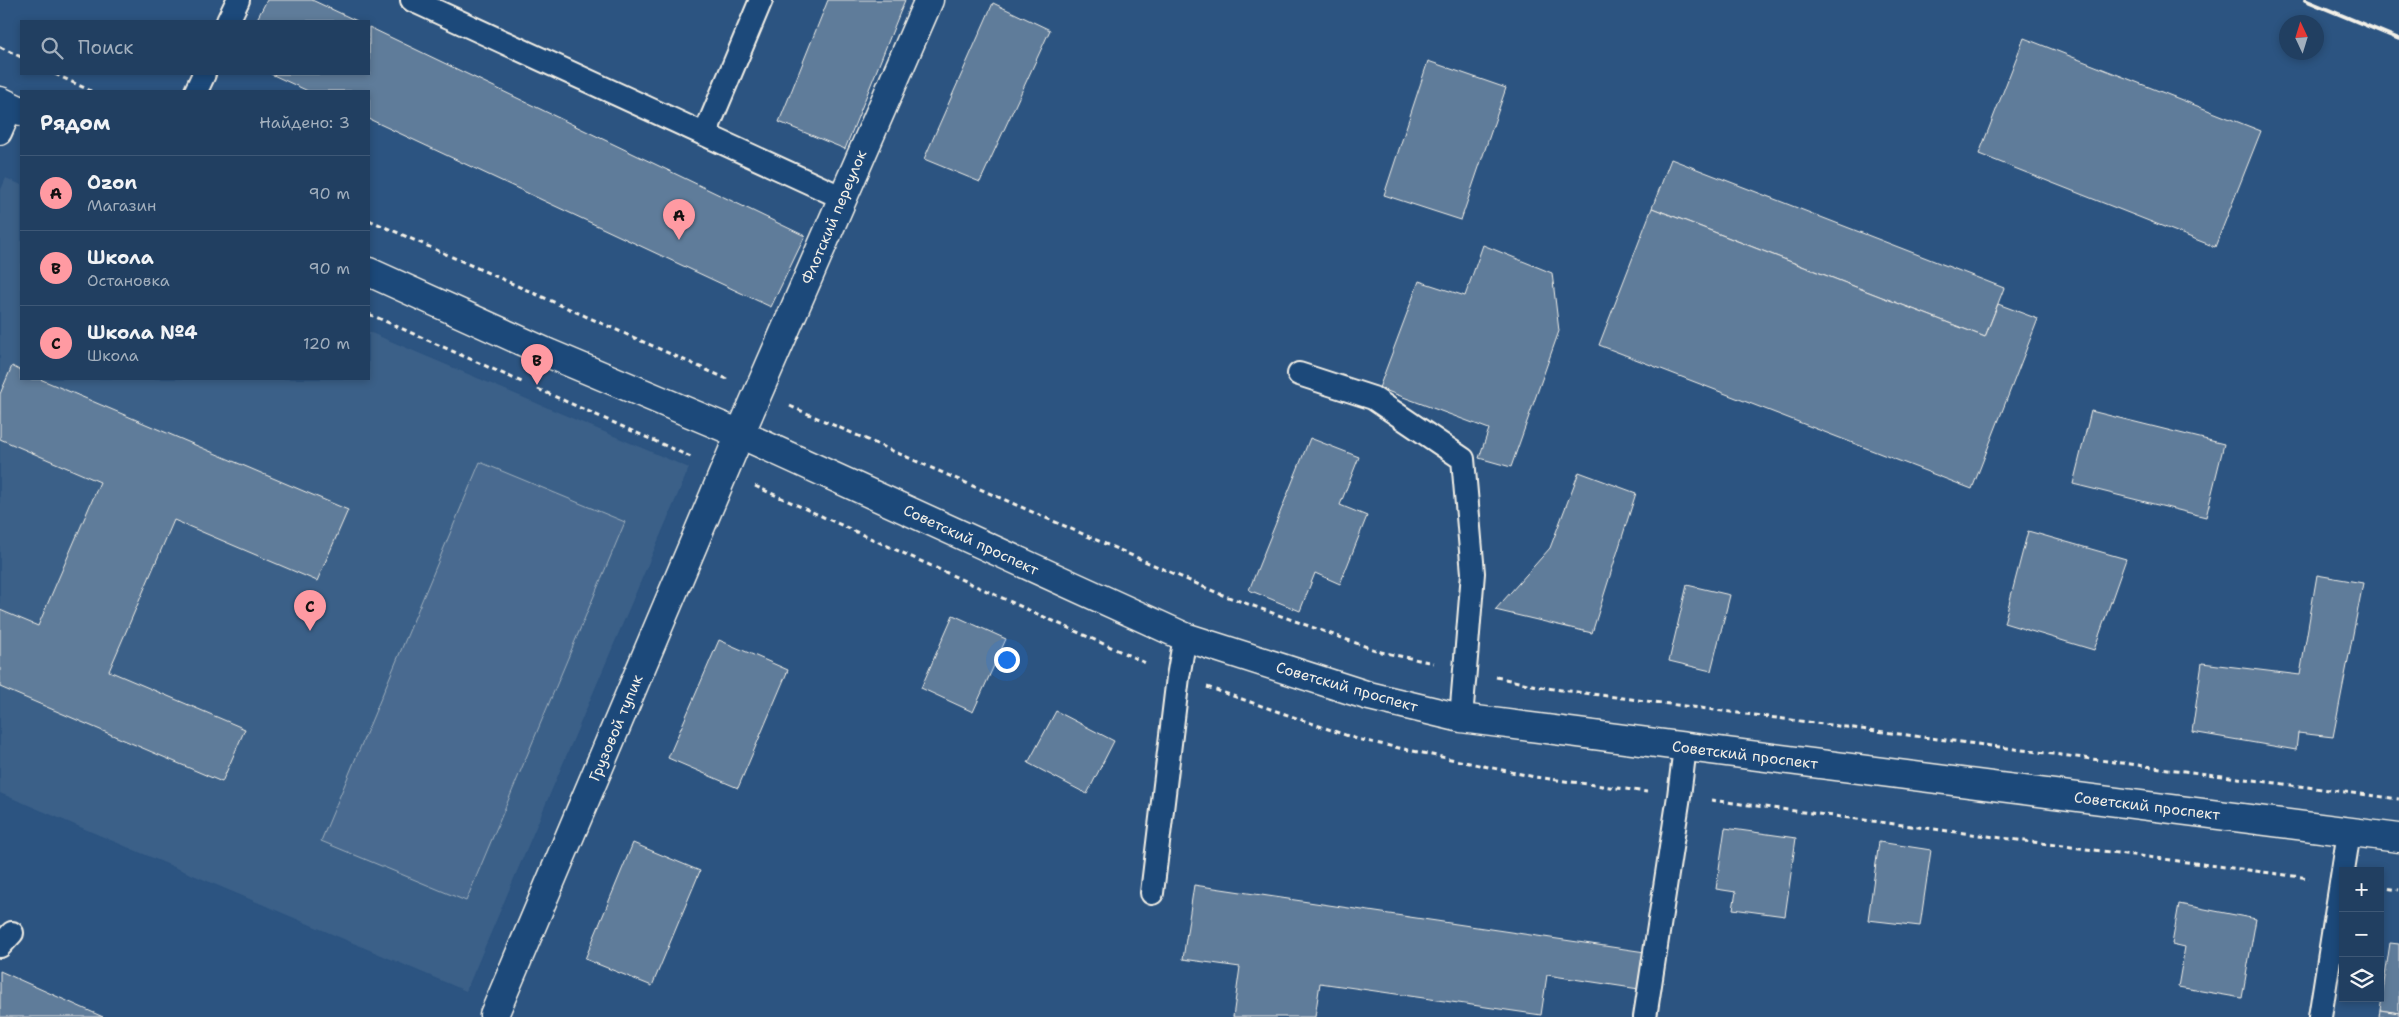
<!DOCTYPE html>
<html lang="ru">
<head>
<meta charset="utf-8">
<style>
	body { margin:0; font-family:"Shantell Sans",sans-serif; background:#294667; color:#f1f3f6 }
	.controls { position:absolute; right:15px; bottom:15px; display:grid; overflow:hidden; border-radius:0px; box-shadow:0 2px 8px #0003 }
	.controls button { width:45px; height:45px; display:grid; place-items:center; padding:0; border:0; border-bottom:1px solid #3e5876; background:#213f61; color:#f1f3f6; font:25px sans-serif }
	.compass { position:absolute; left:2279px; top:15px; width:45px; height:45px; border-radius:50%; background:#213f61; box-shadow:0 2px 8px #0003; rotate:356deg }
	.you { position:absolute; left:1006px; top:659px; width:18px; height:18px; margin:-12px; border:4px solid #fff; border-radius:50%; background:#1a73e8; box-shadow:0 0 0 8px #1a73e833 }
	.badge { display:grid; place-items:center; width:32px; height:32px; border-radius:50%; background:#ff9aa2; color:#111; font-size:16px; font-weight:700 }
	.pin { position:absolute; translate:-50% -41px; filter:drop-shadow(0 1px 2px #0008) }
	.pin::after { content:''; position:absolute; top:26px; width:18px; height:15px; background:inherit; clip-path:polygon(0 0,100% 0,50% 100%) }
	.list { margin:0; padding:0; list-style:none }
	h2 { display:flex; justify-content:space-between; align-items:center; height:65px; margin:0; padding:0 20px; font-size:21px }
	h2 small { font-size:16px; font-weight:400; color:#a2afbd }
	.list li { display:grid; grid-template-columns:32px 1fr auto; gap:15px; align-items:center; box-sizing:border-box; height:75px; padding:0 20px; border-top:1px solid #3e5876 }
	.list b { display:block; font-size:19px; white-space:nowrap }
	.list p { margin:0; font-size:16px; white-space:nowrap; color:#a2afbd }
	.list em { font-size:16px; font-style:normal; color:#a2afbd }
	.icon { flex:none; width:28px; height:28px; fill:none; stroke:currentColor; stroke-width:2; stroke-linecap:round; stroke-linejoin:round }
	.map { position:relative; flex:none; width:2399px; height:1017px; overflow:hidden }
	.search { position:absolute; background:#213f61; box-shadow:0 2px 8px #0003; left:20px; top:20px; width:350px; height:55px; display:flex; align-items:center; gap:12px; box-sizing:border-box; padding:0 18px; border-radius:0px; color:#a2afbd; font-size:19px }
	.panel { position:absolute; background:#213f61; box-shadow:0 2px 8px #0003; left:20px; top:90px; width:350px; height:290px; border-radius:0px }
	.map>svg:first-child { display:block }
	.built { fill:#3b6088 }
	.green { fill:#496b90; stroke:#9eaebc }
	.building { fill:#5e7b9a; stroke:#f4f1e8 }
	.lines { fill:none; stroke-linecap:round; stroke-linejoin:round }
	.service-casing { stroke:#f4f1e8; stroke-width:26 }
	.minor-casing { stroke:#f4f1e8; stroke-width:31 }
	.tertiary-casing { stroke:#f4f1e8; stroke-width:31 }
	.path { stroke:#f4f1e8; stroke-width:3; stroke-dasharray:5 4; stroke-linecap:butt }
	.service { stroke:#1f4a7a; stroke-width:22 }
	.minor { stroke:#1f4a7a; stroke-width:28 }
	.tertiary { stroke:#1f4a7a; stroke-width:28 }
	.rail { stroke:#f4f1e8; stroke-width:4 }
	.labels { text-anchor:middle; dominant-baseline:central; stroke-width:4; stroke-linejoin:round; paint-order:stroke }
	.street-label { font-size:15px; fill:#f4f1e8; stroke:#1f4a7a }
</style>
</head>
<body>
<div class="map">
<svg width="2399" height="1017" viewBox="0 0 2399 1017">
	<rect width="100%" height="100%" fill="#2c5481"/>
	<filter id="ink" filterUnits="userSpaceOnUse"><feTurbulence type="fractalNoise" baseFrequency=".02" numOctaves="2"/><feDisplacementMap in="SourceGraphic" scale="10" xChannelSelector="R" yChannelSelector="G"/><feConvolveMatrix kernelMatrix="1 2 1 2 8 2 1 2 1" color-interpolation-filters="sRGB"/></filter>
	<g filter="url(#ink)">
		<polygon class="built" points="6,178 21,185 21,379 369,379 369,332 689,468 466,991 0,793 0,192"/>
		<polygon class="green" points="480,462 625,522 466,901 321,841"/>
		<g class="building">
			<polygon points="267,0 312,0 357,21 256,21"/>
			<polygon points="828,0 905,0 845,149 779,122"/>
			<polygon points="993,3 1050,30 980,182 924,159"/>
			<polygon points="369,27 805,236 771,307 369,119 369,91 308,91 271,74 369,74"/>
			<polygon points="2024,38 2261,131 2215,247 1979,154"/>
			<polygon points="1428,61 1506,88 1461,220 1384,195"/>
			<polygon points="1671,159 2004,288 1985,337 1652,208"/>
			<polygon points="1652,208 1985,337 1998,304 2038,319 1972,489 1599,345"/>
			<polygon points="1483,245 1552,273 1559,331 1511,467 1479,458 1489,429 1379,388 1419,281 1465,296"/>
			<polygon points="12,366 21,371 21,379 40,379 348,510 317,581 174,520 109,671 245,729 222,782 0,687 0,610 38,626 100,482 0,439 0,394"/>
			<polygon points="2091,411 2224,444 2206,517 2073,484"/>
			<polygon points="1310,438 1359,457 1340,505 1367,516 1340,584 1315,573 1300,611 1249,590"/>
			<polygon points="1579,472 1636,493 1592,633 1495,610 1550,548"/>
			<polygon points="2028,531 2126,559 2094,650 2004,623"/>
			<polygon points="2317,575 2363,583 2333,737 2298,733 2296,750 2192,732 2202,663 2300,675"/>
			<polygon points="1687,585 1730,595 1711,671 1669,661"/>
			<polygon points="953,615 1006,639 973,712 921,688"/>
			<polygon points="719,640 788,670 738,788 668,758"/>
			<polygon points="1056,711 1114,741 1087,794 1028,763"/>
			<polygon points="1725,828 1796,838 1785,916 1733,909 1736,892 1716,889"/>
			<polygon points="1879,842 1931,850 1920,926 1868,920"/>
			<polygon points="633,843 700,871 652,986 585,959"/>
			<polygon points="1194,885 1645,952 1639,989 1547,975 1541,1015 1320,983 1315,1017 1233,1017 1240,967 1183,959"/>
			<polygon points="2179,904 2256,919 2242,998 2178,987 2185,947 2172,944"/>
			<polygon points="2390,943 2399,944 2399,1013 2380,1010"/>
			<polygon points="0,971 103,1017 0,1017"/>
			<polygon points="2380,1010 2399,1013 2399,1017 2379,1017"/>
		</g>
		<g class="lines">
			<defs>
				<g id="service">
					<polyline points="412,0 843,198"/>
					<polyline points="228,21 238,0"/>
					<polyline points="196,91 204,74"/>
					<polyline points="0,133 12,106"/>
					<polyline points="705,134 761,0"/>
					<polyline points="1299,374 1373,398 1463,459 1473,573 1461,718"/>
					<polyline points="1152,893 1178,677 1185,637"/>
					<polyline points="0,946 12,933"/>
					<polyline points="1645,1017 1679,796 1685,747"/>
					<polyline points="2320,1017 2349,832"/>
				</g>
				<polyline id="minor" points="494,1015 740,434 929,0"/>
				<g id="tertiary">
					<polyline points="0,101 21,111"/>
					<polyline points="369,272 550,354 740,434 1185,637 1369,696 1461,718 2399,838"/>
				</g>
			</defs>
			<use href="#service" class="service-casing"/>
			<use href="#minor" class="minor-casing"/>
			<use href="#tertiary" class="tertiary-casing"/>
			<g class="path">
				<polyline points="0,47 21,57"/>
				<polyline points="55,74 91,91"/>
				<polyline points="369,220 727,379"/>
				<polyline points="369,314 524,383"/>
				<polyline points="538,389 693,458"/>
				<polyline points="790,406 1220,594 1381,652 1433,663"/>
				<polyline points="755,486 1148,664"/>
				<polyline points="1496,677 1546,688 2399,799"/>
				<polyline points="1207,687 1357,739 1535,777 1647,792"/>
				<polyline points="1711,800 2309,878"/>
				<polyline points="2380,887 2399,890"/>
			</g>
			<use href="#service" class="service"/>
			<use href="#minor" class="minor"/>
			<use href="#tertiary" class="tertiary"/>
			<polyline class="rail" points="2305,0 2399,39"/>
		</g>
	</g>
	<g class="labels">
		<g class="street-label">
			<text transform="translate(834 217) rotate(-67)">Флотский переулок</text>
			<text transform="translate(971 540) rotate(25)">Советский проспект</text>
			<text transform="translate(1347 687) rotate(16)">Советский проспект</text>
			<text transform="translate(616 728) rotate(-67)">Грузовой тупик</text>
			<text transform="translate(1745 755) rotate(7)">Советский проспект</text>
			<text transform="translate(2147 806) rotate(7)">Советский проспект</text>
		</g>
	</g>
</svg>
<div class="controls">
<button>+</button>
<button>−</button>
<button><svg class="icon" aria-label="layers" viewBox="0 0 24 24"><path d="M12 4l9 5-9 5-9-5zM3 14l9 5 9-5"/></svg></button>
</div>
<svg class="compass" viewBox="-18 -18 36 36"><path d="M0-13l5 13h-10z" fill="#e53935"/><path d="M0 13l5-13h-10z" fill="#a2afbd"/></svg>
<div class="you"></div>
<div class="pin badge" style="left:679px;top:240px">A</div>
<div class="pin badge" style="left:537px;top:385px">B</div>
<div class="pin badge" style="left:310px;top:631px">C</div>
<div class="search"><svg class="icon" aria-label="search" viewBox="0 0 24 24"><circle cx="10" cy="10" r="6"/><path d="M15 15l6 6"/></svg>Поиск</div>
<section class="panel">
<h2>Рядом<small>Найдено: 3</small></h2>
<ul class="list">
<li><span class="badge">A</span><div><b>Ozon</b><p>Магазин</p></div><em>90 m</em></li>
<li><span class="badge">B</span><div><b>Школа</b><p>Остановка</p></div><em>90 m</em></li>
<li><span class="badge">C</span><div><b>Школа №4</b><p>Школа</p></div><em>120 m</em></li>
</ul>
</section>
</div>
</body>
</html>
